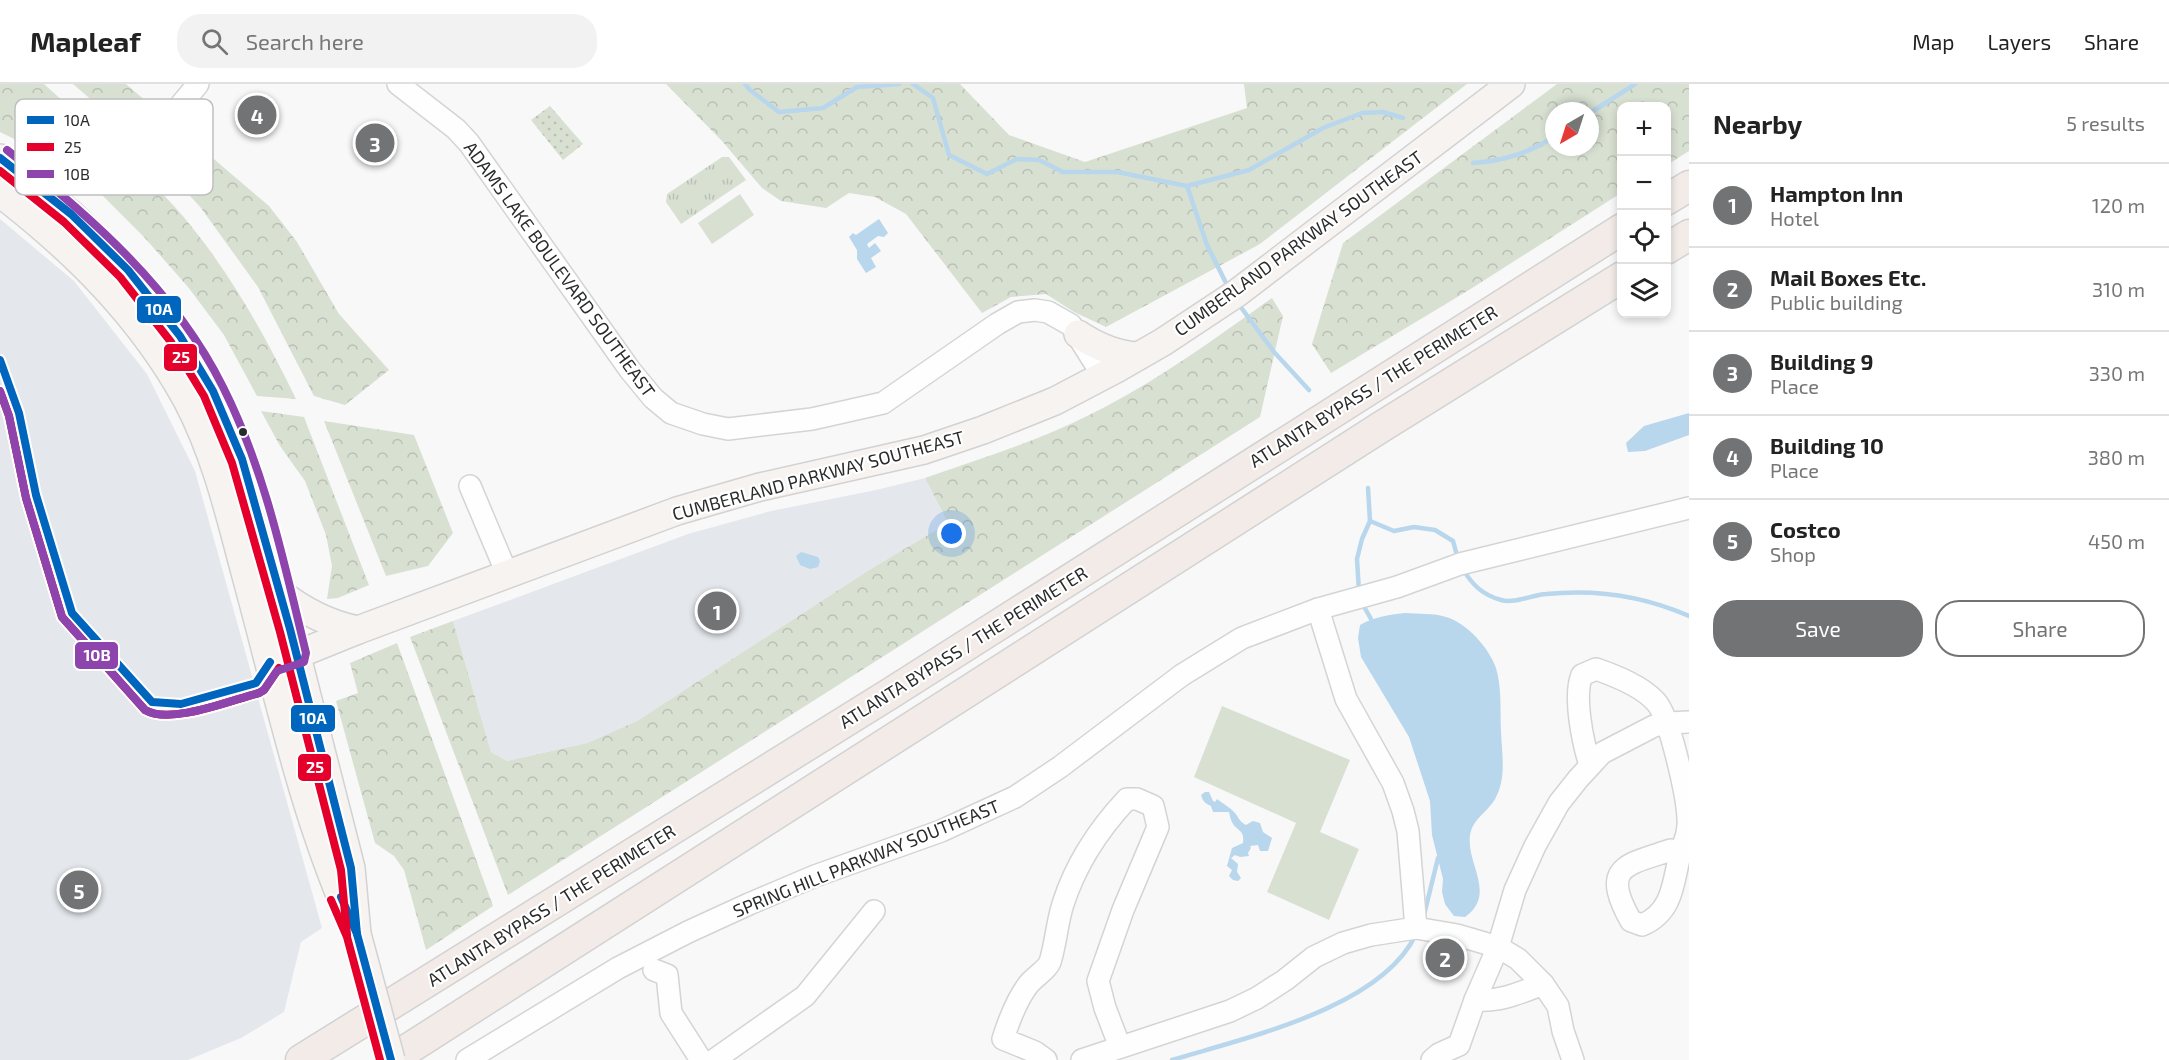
<!DOCTYPE html>
<html lang="en">
<head>
<meta charset="utf-8">
<style>
	body { margin:0; font-family:"Exo 2",sans-serif; background:#f2f2f2; color:#222 }
	.controls { position:absolute; right:18px; top:18px; display:grid; overflow:hidden; border-radius:12px; box-shadow:0 3px 9px #0003 }
	.controls button { width:54px; height:54px; display:grid; place-items:center; padding:0; border:0; border-bottom:2px solid #e0e0e0; background:#fff; color:#222; font:30px sans-serif }
	.compass { position:absolute; left:1545px; top:18px; width:54px; height:54px; border-radius:50%; background:#fff; box-shadow:0 3px 9px #0003; rotate:219deg }
	.you { position:absolute; left:952px; top:450px; width:21px; height:21px; margin:-15px; border:4px solid #fff; border-radius:50%; background:#1a73e8; box-shadow:0 0 0 9px #1a73e833 }
	.badge { display:grid; place-items:center; width:39px; height:39px; border-radius:50%; background:#727374; color:#fff; font-size:20px; font-weight:700 }
	.pin { position:absolute; translate:-50% -50%; border:3px solid #fff; box-shadow:0 2px 6px #0006 }
	.list { margin:0; padding:0; list-style:none }
	h2 { display:flex; justify-content:space-between; align-items:center; height:78px; margin:0; padding:0 24px; font-size:26px }
	h2 small { font-size:20px; font-weight:400; color:#767676 }
	.list li { display:grid; grid-template-columns:39px 1fr auto; gap:18px; align-items:center; box-sizing:border-box; height:84px; padding:0 24px; border-top:2px solid #e0e0e0 }
	.list b { display:block; font-size:22px; white-space:nowrap }
	.list p { margin:0; font-size:20px; white-space:nowrap; color:#767676 }
	.list em { font-size:20px; font-style:normal; color:#767676 }
	.actions { display:flex; gap:12px; padding:18px 24px }
	.actions a { flex:1; padding:14px 0; border:2px solid #727374; border-radius:24px; text-align:center; font-size:21px; color:#727374 }
	.actions .main { background:#727374; color:#fff }
	.icon { flex:none; width:33px; height:33px; fill:none; stroke:currentColor; stroke-width:2; stroke-linecap:round; stroke-linejoin:round }
	.map { position:relative; flex:none; width:1689px; height:976px; overflow:hidden }
	header { display:flex; align-items:center; gap:36px; box-sizing:border-box; height:84px; padding:0 30px; background:#fff; border-bottom:2px solid #e0e0e0 }
	header strong { font-size:28px }
	nav { display:flex; gap:33px; margin-inline-start:auto; font-size:21px }
	.search { width:420px; height:54px; background:#f2f2f2; display:flex; align-items:center; gap:15px; box-sizing:border-box; padding:0 21px; border-radius:24px; color:#767676; font-size:22px }
	main { display:flex }
	aside { flex:1; background:#fff }
	.map>svg:first-child { display:block }
	.built { fill:#e4e8ec }
	.grass { fill:url(#grass-dots) }
	.forest { fill:url(#forest-crowns); fill-rule:evenodd }
	.park { fill:url(#park-tufts) }
	.pitch { fill:#d8e0d2 }
	.water { fill:#b8d6ec }
	.lines { fill:none; stroke-linecap:round; stroke-linejoin:round }
	.stream { stroke:#b8d6ec; stroke-width:4.5 }
	.minor-casing { stroke:#d3d4d4; stroke-width:24 }
	.major-casing { stroke:#d2d2d2; stroke-width:30 }
	.highway-casing { stroke:#d2d2d2; stroke-width:33 }
	.minor { stroke:#fefefe; stroke-width:21 }
	.major { stroke:#f7f3f0; stroke-width:27 }
	.highway { stroke:#f2ebe7; stroke-width:30 }
	.major-bridge-casing { stroke:#d2d2d2; stroke-width:30; stroke-linecap:butt }
	.major-bridge { stroke:#f7f3f0; stroke-width:27 }
	.bus-1-casing { stroke:#fff; stroke-width:12 }
	.bus-2-casing { stroke:#fff; stroke-width:12 }
	.bus-3-casing { stroke:#fff; stroke-width:12 }
	.bus-1 { stroke:#0065bd; stroke-width:8 }
	.bus-2 { stroke:#e4002b; stroke-width:8 }
	.bus-3 { stroke:#8e44ad; stroke-width:8 }
	.bus-dot { fill:#2a2b2c; stroke:#fff; stroke-width:2 }
	.labels { text-anchor:middle; dominant-baseline:central; stroke-width:4.5; stroke-linejoin:round; paint-order:stroke }
	.street-label { font-size:18px; fill:#2a2b2c; stroke:#fff }
	.key { fill:#fff; stroke:#bfbfc0; stroke-width:1.5 }
	.key-label { font-size:16px; fill:#2a2b2c }
	.line-badge { stroke:#fff; stroke-width:2 }
	.badge-label { font-size:16px; text-anchor:middle; font-weight:bold; fill:#fff }
</style>
</head>
<body>
<header>
<strong>Mapleaf</strong>
<div class="search"><svg class="icon" aria-label="search" viewBox="0 0 24 24"><circle cx="10" cy="10" r="6"/><path d="M15 15l6 6"/></svg>Search here</div>
<nav><a>Map</a><a>Layers</a><a>Share</a></nav>
</header>
<main>
<div class="map">
<svg width="1689" height="976" viewBox="0 0 1689 976">
	<defs>
		<pattern id="grass-dots" width="8" height="8" patternUnits="userSpaceOnUse" patternTransform="scale(1.5)"><rect width="8" height="8" fill="#d8e0d2"/><path d="M2 2h.1M6 6h.1" fill="none" stroke="#bac0b4" stroke-width="1.8" stroke-linecap="round"/></pattern>
		<pattern id="forest-crowns" width="20" height="18" patternUnits="userSpaceOnUse" patternTransform="scale(1.5)"><rect width="20" height="18" fill="#d8e0d2"/><path d="M2 6a3 3 0 1 1 6 0M12 15a3 3 0 1 1 6 0" fill="none" stroke="#bac0b4"/></pattern>
		<pattern id="park-tufts" width="24" height="20" patternUnits="userSpaceOnUse" patternTransform="scale(1.5)"><rect width="24" height="20" fill="#d8e0d2"/><path d="M3 7l-1-3M5 7V3M7 7l1-3M15 17l-1-3M17 17v-4M19 17l1-3" fill="none" stroke="#bac0b4"/></pattern>
	</defs>
	<rect width="100%" height="100%" fill="#f8f8f9"/>
	<g class="built">
		<polygon points="0,135 74,197 147,290 195,387 322,844 301,858 284,928 241,954 188,976 0,976"/>
		<polygon points="925,394 948,439 869,486 637,637 587,659 507,677 491,668 453,537 688,450 771,427 876,406"/>
	</g>
	<polygon class="grass" points="550,22 583,60 563,76 531,36"/>
	<g class="forest">
		<path d="M0 0H44C88 40 134 78 174 122 225 179 263 247 296 315L257 312 224 251 188 203 144 153 100 109 51 73 0 48Z"/>
		<polygon points="73,0 126,0 269,122 297,158 339,230 389,286 345,321 314,312 258,203 201,124 145,62"/>
		<polygon points="666,0 960,0 1009,51 1085,78 1247,24 1244,0 1467,0 1260,160 1106,243 1074,228 1046,210 1011,213 982,229 906,130 875,113 849,109 826,124 781,117 762,104 722,57"/>
		<path d="M1557 0H1689V67L1667 81 1666 22H1622L1621 109 1469 206 1331 289 1312 260 1343 159ZM1554 27H1590V63H1554Z"/>
		<path d="M1272 214 1283 232 1260 333 508 811 410 553 453 537 491 668 507 677 587 659 637 637 869 486 948 439 925 394C980 375 1038 357 1091 330 1156 298 1213 256 1272 214Z"/>
		<polygon points="261,327 304,333 369,501 338,514 327,515 332,482 326,451 305,397 280,362"/>
		<polygon points="324,337 414,351 453,449 428,482 386,492"/>
		<polygon points="397,559 493,822 426,866 404,786 394,772 375,759 336,617 358,609 350,579"/>
	</g>
	<polygon class="park" points="722,73 729,73 746,96 681,140 666,118 667,110"/>
	<g class="pitch">
		<polygon points="740,110 754,131 712,160 698,139"/>
		<polygon points="1222,622 1350,676 1320,748 1359,765 1329,836 1267,808 1296,739 1194,693"/>
	</g>
	<g class="water">
		<polygon points="879,135 888,149 884,153 878,152 867,160 869,164 875,159 881,167 871,174 876,183 866,189 857,175 857,166 849,153 853,149 856,151"/>
		<polygon points="1689,329 1689,351 1645,367 1628,368 1626,359 1644,342"/>
		<polygon points="801,468 818,473 820,477 818,483 810,485 800,481 796,472"/>
		<path d="M1405 529C1418 530 1434 529 1446 533 1467 539 1489 564 1496 584 1502 604 1500 628 1501 648 1502 669 1506 692 1497 711 1492 724 1477 732 1472 744 1460 774 1500 809 1465 833L1454 832 1445 820 1442 808 1443 795 1432 751 1430 717 1409 653 1361 573 1358 554 1360 541C1374 533 1388 531 1405 529Z"/>
		<path d="M1205 708H1209L1213 717 1215 718 1217 715C1222 719 1231 724 1235 729 1239 734 1239 737 1246 741L1253 737 1260 739 1263 748 1272 754 1268 767H1260L1258 761 1250 762 1251 764 1248 769 1249 772 1240 773 1235 771 1231 774 1238 780 1237 788 1241 794 1238 797 1233 796 1229 792 1232 786 1227 782 1232 764 1243 759C1245 745 1236 747 1232 738 1230 735 1230 731 1229 728H1213L1211 722C1205 719 1203 718 1201 711Z"/>
	</g>
	<g class="lines">
		<g class="stream">
			<polyline points="745,0 750,6 779,28 823,24 857,3 899,0"/>
			<polyline points="913,0 933,14 949,71 987,90 1017,75 1039,76 1063,88 1117,88 1187,102 1249,86 1323,44 1362,29 1383,28 1403,34"/>
			<polyline points="1590,29 1635,0"/>
			<path d="M1473 79C1504 77 1528 69 1554 53"/>
			<polyline points="1187,102 1207,161 1228,203"/>
			<polyline points="1237,218 1274,268 1309,306"/>
			<polyline points="1370,437 1394,447 1414,443 1435,446 1453,457 1458,475"/>
			<path d="M1463 485C1472 501 1483 511 1501 516 1514 520 1532 511 1546 510 1595 505 1644 512 1689 532"/>
			<polyline points="1359,508 1357,475 1362,455 1370,437 1368,404"/>
			<polyline points="1362,519 1371,535"/>
			<polyline points="1424,831 1438,774"/>
			<path d="M1172 976C1244 954 1382 924 1416 850"/>
		</g>
		<defs>
			<g id="minor">
				<polyline points="398,0 456,45 469,59 630,286 653,314 671,329 703,340 728,345 812,335 883,319 997,240 1018,228 1035,226 1048,228 1071,241 1103,292"/>
				<polyline points="175,28 198,0"/>
				<polyline points="470,402 508,492"/>
				<polyline points="1318,525 1346,615 1393,699 1403,727 1408,747 1416,844 1457,851 1498,863 1518,875 1543,900 1558,922 1563,947 1573,976"/>
				<path d="M1590 681C1583 659 1573 612 1582 591L1596 585C1616 592 1642 602 1656 618 1670 633 1687 712 1688 734 1689 747 1685 757 1680 770"/>
				<path d="M1671 766 1680 770C1673 799 1673 828 1642 841L1631 837C1600 782 1626 781 1671 766Z"/>
				<polyline points="654,886 667,891 671,929 701,976"/>
				<path d="M1475 916C1500 918 1520 909 1543 900"/>
				<polyline points="467,976 618,884 688,848 749,820 815,792 941,747 1015,713 1060,683 1182,591 1242,554 1318,525 1397,503 1460,480 1689,424"/>
				<polyline points="714,976 805,912 874,827"/>
				<path d="M1046 976 1035 968 1003 955C1009 936 1016 917 1028 901 1034 893 1047 886 1050 878 1056 859 1057 838 1063 820 1076 779 1099 745 1127 715H1137L1153 722 1158 743 1123 826 1098 897 1105 924 1120 963"/>
				<polyline points="1082,976 1230,927 1257,914 1285,896 1314,873 1343,859 1371,851 1416,844"/>
				<polyline points="1432,976 1439,970 1459,961 1475,916 1498,863 1515,806 1535,762 1559,719 1578,695 1602,669 1654,642 1668,639 1689,638"/>
			</g>
			<g id="major">
				<polyline points="0,74 71,130 128,186 180,252 213,307 242,375 290,545 351,784 357,850"/>
				<path d="M0 109C75 167 141 232 187 316 216 371 230 432 246 492 277 605 301 722 348 830"/>
				<path d="M1078 250C1096 262 1116 271 1138 272"/>
				<path d="M279 508C303 527 328 540 358 546"/>
				<polyline points="270,578 296,571 358,546 677,427 760,403 924,366 983,346 1055,317 1116,285 1163,258 1237,209 1511,0"/>
			</g>
			<g id="highway">
				<polyline points="1666,116 1689,102"/>
				<polyline points="1666,165 1689,151"/>
				<polyline points="301,976 891,609 1622,145"/>
				<polyline points="391,976 1381,343 1622,193"/>
			</g>
		</defs>
		<use href="#minor" class="minor-casing"/>
		<use href="#major" class="major-casing"/>
		<use href="#highway" class="highway-casing"/>
		<use href="#minor" class="minor"/>
		<use href="#major" class="major"/>
		<use href="#highway" class="highway"/>
		<defs>
			<polyline id="major-bridge" points="357,850 391,976"/>
		</defs>
		<use href="#major-bridge" class="major-bridge-casing"/>
		<use href="#major-bridge" class="major-bridge"/>
		<defs>
			<g id="bus-1">
				<polyline points="0,74 71,130 128,186 180,252 213,307 242,375 290,545 351,784 357,850"/>
				<polyline points="0,276 19,329 36,411 72,529 152,618 181,620 256,599 270,578"/>
				<polyline points="341,813 357,850 391,976"/>
			</g>
			<g id="bus-2">
				<polyline points="0,87 64,138 120,193 171,258 204,312 232,379 280,548 341,786 347,851"/>
				<path d="M0 307 9 332 26 414 62 533 145 626C171 641 231 616 259 609L264 606 279 584"/>
				<polyline points="331,816 347,853 380,976"/>
			</g>
			<path id="bus-3" d="M0 307 9 332 26 414 62 533 145 626C171 641 231 616 259 609L264 606 277 587 304 578 306 569C284 479 265 386 223 303 174 205 91 133 7 66"/>
		</defs>
		<use href="#bus-1" class="bus-1-casing"/>
		<use href="#bus-2" class="bus-2-casing"/>
		<use href="#bus-3" class="bus-3-casing"/>
		<use href="#bus-1" class="bus-1"/>
		<use href="#bus-2" class="bus-2"/>
		<use href="#bus-3" class="bus-3"/>
	</g>
	<circle class="bus-dot" cx="243" cy="348" r="5"/>
	<g class="labels">
		<g class="street-label">
			<text transform="translate(1298 159) rotate(-36)">CUMBERLAND PARKWAY SOUTHEAST</text>
			<text transform="translate(560 185) rotate(54)">ADAMS LAKE BOULEVARD SOUTHEAST</text>
			<text transform="translate(1373 302) rotate(-32)">ATLANTA BYPASS / THE PERIMETER</text>
			<text transform="translate(818 391) rotate(-15)">CUMBERLAND PARKWAY SOUTHEAST</text>
			<text transform="translate(963 563) rotate(-32)">ATLANTA BYPASS / THE PERIMETER</text>
			<text transform="translate(866 774) rotate(-22)">SPRING HILL PARKWAY SOUTHEAST</text>
			<text transform="translate(551 821) rotate(-32)">ATLANTA BYPASS / THE PERIMETER</text>
		</g>
	</g>
	<rect x="15" y="15" width="198" height="96" rx="9" class="key"/>
	<rect x="27" y="32" width="27" height="8" fill="#0065bd"/>
	<rect x="27" y="59" width="27" height="8" fill="#e4002b"/>
	<rect x="27" y="86" width="27" height="8" fill="#8e44ad"/>
	<g class="key-label">
		<text x="64" y="42">10A</text>
		<text x="64" y="69">25</text>
		<text x="64" y="96">10B</text>
	</g>
	<g class="line-badge">
		<rect x="136" y="211" width="46" height="29" rx="6" fill="#0065bd"/>
		<rect x="163" y="259" width="35" height="29" rx="6" fill="#e4002b"/>
		<rect x="74" y="557" width="45" height="29" rx="6" fill="#8e44ad"/>
		<rect x="290" y="620" width="46" height="29" rx="6" fill="#0065bd"/>
		<rect x="297" y="669" width="35" height="29" rx="6" fill="#e4002b"/>
	</g>
	<g class="badge-label">
		<text x="159" y="231">10A</text>
		<text x="181" y="279">25</text>
		<text x="97" y="577">10B</text>
		<text x="313" y="640">10A</text>
		<text x="315" y="689">25</text>
	</g>
</svg>
<div class="controls">
<button>+</button>
<button>−</button>
<button><svg class="icon" aria-label="locate" viewBox="0 0 24 24"><circle cx="12" cy="12" r="6"/><path d="M12 2v4M12 18v4M2 12h4M18 12h4"/></svg></button>
<button><svg class="icon" aria-label="layers" viewBox="0 0 24 24"><path d="M12 4l9 5-9 5-9-5zM3 14l9 5 9-5"/></svg></button>
</div>
<svg class="compass" viewBox="-18 -18 36 36"><path d="M0-13l5 13h-10z" fill="#e53935"/><path d="M0 13l5-13h-10z" fill="#767676"/></svg>
<div class="you"></div>
<div class="pin badge" style="left:717px;top:527px">1</div>
<div class="pin badge" style="left:1445px;top:874px">2</div>
<div class="pin badge" style="left:375px;top:59px">3</div>
<div class="pin badge" style="left:257px;top:31px">4</div>
<div class="pin badge" style="left:79px;top:806px">5</div>
</div>
<aside>
<h2>Nearby<small>5 results</small></h2>
<ul class="list">
<li><span class="badge">1</span><div><b>Hampton Inn</b><p>Hotel</p></div><em>120 m</em></li>
<li><span class="badge">2</span><div><b>Mail Boxes Etc.</b><p>Public building</p></div><em>310 m</em></li>
<li><span class="badge">3</span><div><b>Building 9</b><p>Place</p></div><em>330 m</em></li>
<li><span class="badge">4</span><div><b>Building 10</b><p>Place</p></div><em>380 m</em></li>
<li><span class="badge">5</span><div><b>Costco</b><p>Shop</p></div><em>450 m</em></li>
</ul>
<div class="actions"><a class="main">Save</a><a>Share</a></div>
</aside>
</main>
</body>
</html>
